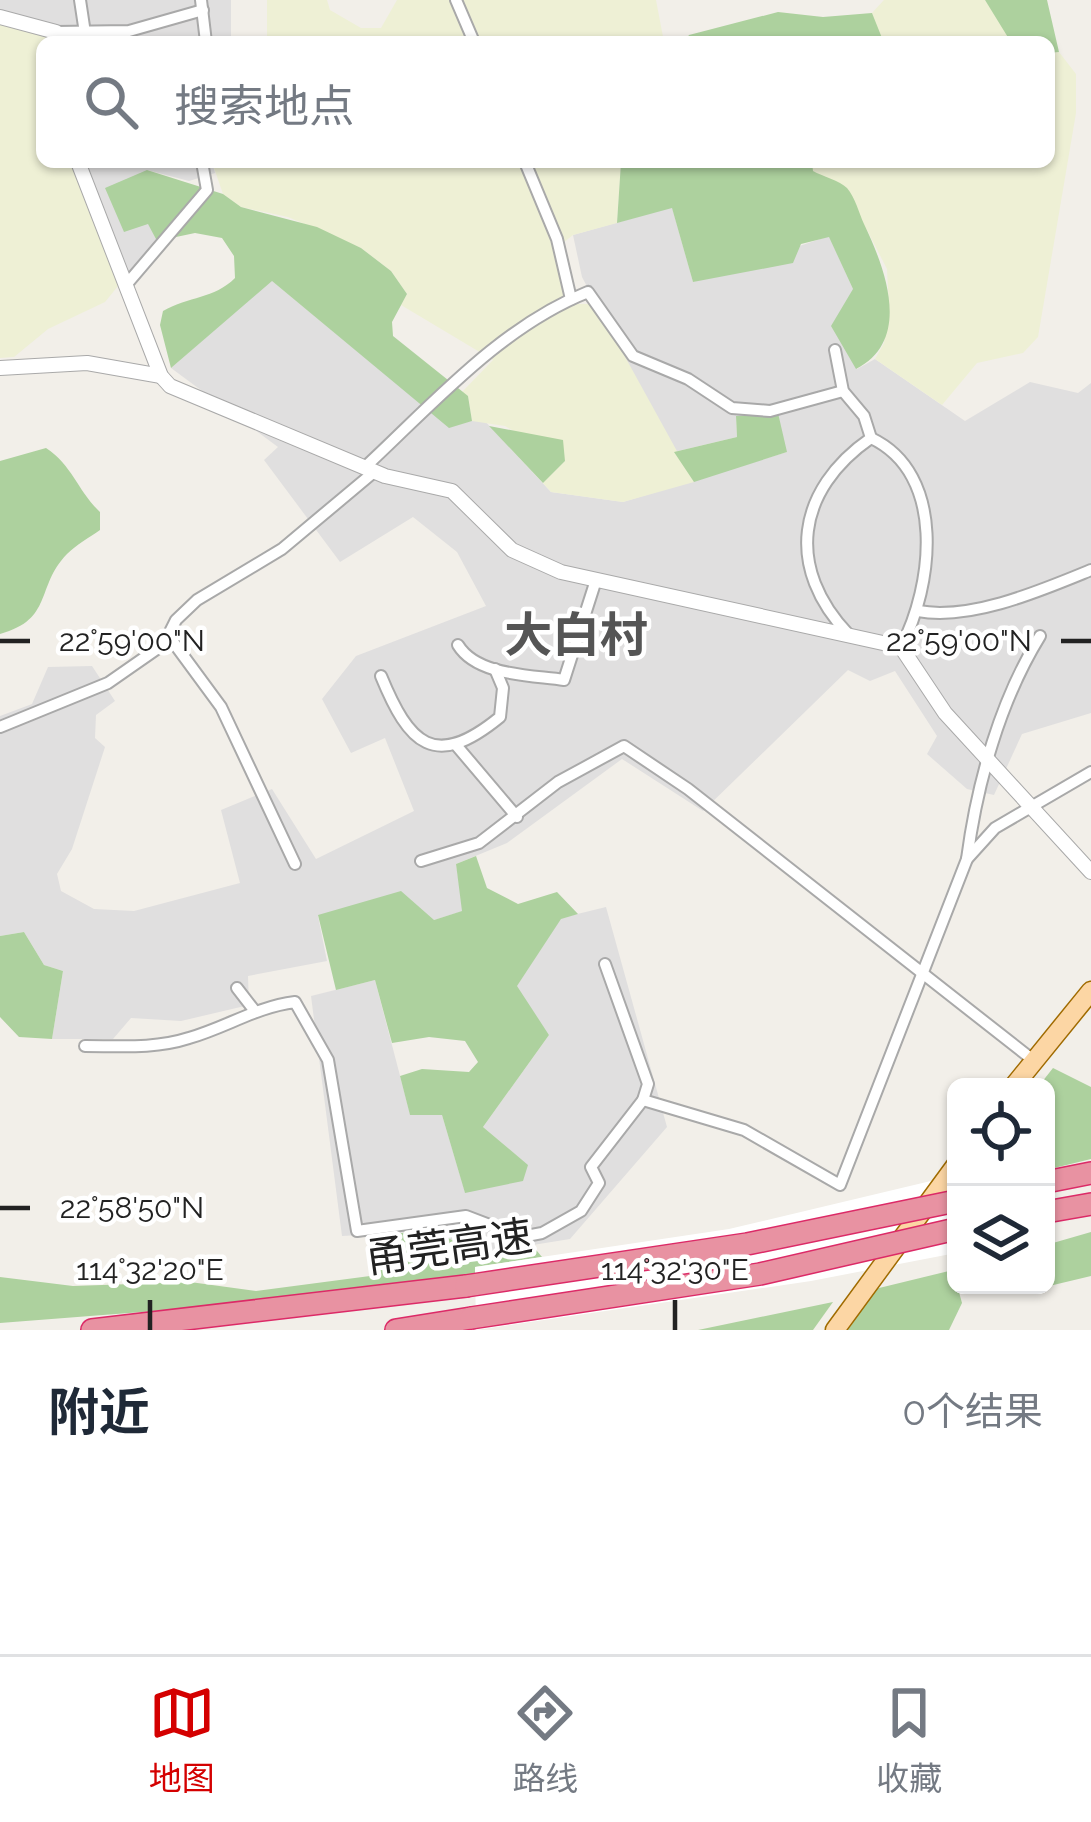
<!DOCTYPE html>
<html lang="zh">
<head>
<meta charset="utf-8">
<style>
	body { margin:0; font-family:Raleway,"Noto Sans SC",sans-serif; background:#f6f6f7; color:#1f2937 }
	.controls { position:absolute; right:36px; bottom:36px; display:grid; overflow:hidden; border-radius:18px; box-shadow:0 3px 9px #0004 }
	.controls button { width:108px; height:108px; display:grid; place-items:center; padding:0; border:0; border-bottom:3px solid #e0e1e3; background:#fff; color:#1f2937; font:60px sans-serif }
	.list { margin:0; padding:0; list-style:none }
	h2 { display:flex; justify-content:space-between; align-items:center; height:156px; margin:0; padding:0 48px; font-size:51px }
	h2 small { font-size:39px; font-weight:400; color:#747a83 }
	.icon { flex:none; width:66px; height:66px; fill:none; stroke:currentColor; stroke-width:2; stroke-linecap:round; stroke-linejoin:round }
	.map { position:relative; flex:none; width:1091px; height:1330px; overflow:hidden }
	.search { position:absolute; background:#fff; box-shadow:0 3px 9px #0004; left:36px; right:36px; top:36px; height:132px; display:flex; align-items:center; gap:30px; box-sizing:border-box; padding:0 42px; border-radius:18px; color:#747a83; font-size:45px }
	.sheet { height:324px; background:#fff }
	nav { display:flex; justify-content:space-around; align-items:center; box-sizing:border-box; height:168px; border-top:3px solid #e0e1e3; background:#fff; font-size:33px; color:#747a83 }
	nav a { display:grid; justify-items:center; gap:6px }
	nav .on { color:#d40000 }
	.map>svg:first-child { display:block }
	.residential { fill:#e0dfdf }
	.farmland { fill:#eef0d5 }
	.forest { fill:#add19e }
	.pier { fill:#fff }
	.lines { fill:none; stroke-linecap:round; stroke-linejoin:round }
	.minor-casing { stroke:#a9a9a9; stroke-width:14 }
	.tertiary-casing { stroke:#a9a9a9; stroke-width:16 }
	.primary-casing { stroke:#a06b00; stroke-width:21 }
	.motorway-casing { stroke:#dc2a67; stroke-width:24 }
	.minor { stroke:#fff; stroke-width:10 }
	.tertiary { stroke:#fff; stroke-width:14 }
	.primary { stroke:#fcd6a4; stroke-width:18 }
	.motorway { stroke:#e892a2; stroke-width:21 }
	.motorway-bridge-casing { stroke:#dc2a67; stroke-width:24; stroke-linecap:butt }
	.motorway-bridge { stroke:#e892a2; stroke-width:21 }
	.ticks { fill:none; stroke:#222; stroke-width:4.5 }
	.labels { text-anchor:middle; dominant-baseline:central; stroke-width:9; stroke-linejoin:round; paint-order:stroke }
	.street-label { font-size:42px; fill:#222; stroke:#fff }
	.quarter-label { font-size:48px; font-weight:bold; fill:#555; stroke:#fff }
	.ticks-label { font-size:30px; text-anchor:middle; fill:#222; stroke:#fff; stroke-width:9; stroke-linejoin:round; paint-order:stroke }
</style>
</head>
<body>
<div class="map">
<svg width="1091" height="1330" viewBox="0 0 1091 1330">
	<rect width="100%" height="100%" fill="#f2efe9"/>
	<g class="residential">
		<polygon points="0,0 231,0 231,42 54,42 0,20"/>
		<polygon points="70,162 212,162 215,173 189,181 147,170 149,224 157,241 118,286"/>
		<polygon points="672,207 693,282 829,236 853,289 857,369 875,359 965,421 1030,382 1078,393 1091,383 1091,713 1022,734 994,795 967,789 927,754 937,736 895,671 870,681 848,670 703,811 622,759 507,843 456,864 463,911 434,920 318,916 327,961 248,976 249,1005 181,1021 131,1018 113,1039 52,1039 63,971 44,965 24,932 0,936 0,716 32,704 48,667 92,666 115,701 96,715 95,738 105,747 72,849 57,874 61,891 94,909 134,911 240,883 221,810 272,789 316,859 414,811 385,738 351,753 322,699 356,656 486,606 457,552 413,517 340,562 264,460 278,447 171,368 271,280 449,427 482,418 551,492 623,502 787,452 736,416 737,437 674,452 582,277 573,235"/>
		<polygon points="606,907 667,1127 570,1239 478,1254 435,1231 342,1236 311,996 375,980 410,1114 442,1115 465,1192 527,1165 483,1127 549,1035 516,987 561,918"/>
	</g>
	<g class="farmland">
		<polygon points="267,0 327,0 330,10 361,28 381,28 397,0 656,0 664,42 267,42"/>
		<polygon points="884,0 985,0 1014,42 880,42 872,13"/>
		<polygon points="0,20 53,40 42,42 42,162 70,162 118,286 105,302 48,329 14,357 0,358"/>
		<polygon points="1059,52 1076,74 1076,113 1038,337 1023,353 977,363 942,405 875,359 884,343 889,309 887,269 867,230 812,171 812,162 1049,162 1049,53"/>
		<polygon points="212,162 621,162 617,223 573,235 554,250 562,289 578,304 596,304 694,482 623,502 551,492 543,483 565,461 505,426 472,421 468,396 462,392 493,360 401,305 407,294 391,271 361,248 288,217 241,207 223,194"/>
	</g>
	<g class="forest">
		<polygon points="985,0 1047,0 1059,52 1049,53 1049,42 1009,39"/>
		<polygon points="778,12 823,17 872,13 882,38 684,42 689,35"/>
		<path d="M621 162H812L813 171C822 176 840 181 847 188 855 197 859 213 864 224 885 268 913 340 856 369L831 326 853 289 829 237 801 244 793 263 693 282 672 208 617 223Z"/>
		<path d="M147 170 223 194 241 207 317 227 361 248 391 271 407 294 392 322 393 336 468 396 472 421 449 428 272 281 171 368 160 325 163 311C189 296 214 299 235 278L234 256 222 238 195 233 157 241 148 224 124 232 105 188Z"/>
		<polygon points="778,413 787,452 694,482 674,452 737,437 736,416"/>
		<polygon points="489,426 563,440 565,461 543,483"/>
		<path d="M46 448C73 466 77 490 100 512V530C90 537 76 545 67 554 35 587 54 619 0 634V461Z"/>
		<polygon points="476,856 487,888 518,904 557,892 578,914 561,919 517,986 549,1035 483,1127 528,1165 523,1181 465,1193 442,1115 410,1115 400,1076 422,1069 469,1072 478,1062 465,1041 429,1037 392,1043 375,980 336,990 318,915 401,891 434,920 462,911 456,864"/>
		<polygon points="24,932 44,965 63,971 52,1039 19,1037 0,1017 0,936"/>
		<polygon points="1053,1068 1091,1087 1091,1159 1046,1170 1046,1087 1038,1087"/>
		<polygon points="435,1231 478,1254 532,1245 542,1257 475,1267 475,1278 219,1306 0,1323 0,1277 73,1286 190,1282 256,1291 370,1276 384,1234"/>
		<polygon points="1091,1232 1091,1276 1045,1287 1012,1285 1046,1285 1046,1245"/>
		<polygon points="953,1270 962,1303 949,1330 848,1330 875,1289"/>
		<polygon points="833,1302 813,1330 698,1330"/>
	</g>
	<polygon class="pier" points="956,1175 956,1253 811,1281 476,1330 475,1267 729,1229"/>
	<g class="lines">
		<defs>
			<g id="minor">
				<polyline points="80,0 85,33"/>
				<polyline points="201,0 206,42"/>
				<polyline points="456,0 474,42"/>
				<polyline points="56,32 129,31 203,10"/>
				<polyline points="525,162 557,239 571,299"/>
				<polyline points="126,285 207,190 202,162"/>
				<path d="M835 350 843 391 864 416 871 438C796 490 785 568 849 635"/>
				<path d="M871 438C947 474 933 586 901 647"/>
				<path d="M364 468C432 405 500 327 588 292L633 356 688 379 732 408 770 411 843 391"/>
				<path d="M918 611C971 621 1042 590 1091 570"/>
				<polyline points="168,635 221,707 295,864"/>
				<path d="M458 645C477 676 531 675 564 680L596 580"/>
				<path d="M381 676C409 744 434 771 500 717L503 688 495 669"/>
				<polyline points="0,727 108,683 164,644 176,620 197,600 282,549 374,472"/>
				<polyline points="456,745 517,817"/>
				<path d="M967 859C977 783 1000 701 1040 636"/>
				<polyline points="421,861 479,843 558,782 624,746 688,789 1033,1060"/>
				<polyline points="237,988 254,1010"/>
				<path d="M85 1046C120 1046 155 1049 189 1038 227 1027 256 1007 295 1002L328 1060 357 1231 466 1216 521 1237 542 1233 581 1211 599 1183 591 1167 643 1100 648 1084 605 964"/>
				<polyline points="643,1100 744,1130 840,1185 967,859 995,828 1091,772"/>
			</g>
			<g id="tertiary">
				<polyline points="0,17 56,32 59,42"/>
				<polyline points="78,162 161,376 170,386 385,476 452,491 512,550 561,572 901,647 945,713 1091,872"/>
				<polyline points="0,368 87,363 161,376"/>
			</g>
			<g id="primary">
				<polyline points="1013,1087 1091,991"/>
				<polyline points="835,1330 956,1165"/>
			</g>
			<g id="motorway">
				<polyline points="1046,1182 1091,1173"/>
				<polyline points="1046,1212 1091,1204"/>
				<polyline points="92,1330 466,1286"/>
				<polyline points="396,1330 471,1318"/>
			</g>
		</defs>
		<use href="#minor" class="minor-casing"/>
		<use href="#tertiary" class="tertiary-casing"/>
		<use href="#primary" class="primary-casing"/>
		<use href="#motorway" class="motorway-casing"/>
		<use href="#minor" class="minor"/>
		<use href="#tertiary" class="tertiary"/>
		<use href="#primary" class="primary"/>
		<use href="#motorway" class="motorway"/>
		<defs>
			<g id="motorway-bridge">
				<polyline points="466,1286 747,1244 956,1201"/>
				<polyline points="471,1318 760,1274 956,1229"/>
			</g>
		</defs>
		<use href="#motorway-bridge" class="motorway-bridge-casing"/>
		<use href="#motorway-bridge" class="motorway-bridge"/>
	</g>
	<path class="ticks" d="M0 641H30M1061 641H1091M0 1208H30M150 1300V1330M675 1300V1330"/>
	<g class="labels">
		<g class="street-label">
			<text transform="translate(449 1247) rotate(-8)">甬莞高速</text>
		</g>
		<g class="quarter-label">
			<text x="576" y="635">大白村</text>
		</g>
	</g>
	<g class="ticks-label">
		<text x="132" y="651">22°59'00"N</text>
		<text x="959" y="651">22°59'00"N</text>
		<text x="132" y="1218">22°58'50"N</text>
		<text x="150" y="1280">114°32'20"E</text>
		<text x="675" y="1280">114°32'30"E</text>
	</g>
</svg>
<div class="controls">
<button><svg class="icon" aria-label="locate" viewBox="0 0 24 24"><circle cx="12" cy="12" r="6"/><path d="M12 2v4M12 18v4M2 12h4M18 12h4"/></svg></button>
<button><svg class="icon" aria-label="layers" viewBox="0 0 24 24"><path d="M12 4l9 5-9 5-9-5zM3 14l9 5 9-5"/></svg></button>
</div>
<div class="search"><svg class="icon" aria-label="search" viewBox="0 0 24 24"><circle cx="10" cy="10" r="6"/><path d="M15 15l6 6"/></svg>搜索地点</div>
</div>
<section class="sheet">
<h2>附近<small>0个结果</small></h2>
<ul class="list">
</ul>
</section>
<nav>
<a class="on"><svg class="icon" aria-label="map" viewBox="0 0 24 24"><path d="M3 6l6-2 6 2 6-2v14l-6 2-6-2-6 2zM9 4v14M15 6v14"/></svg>地图</a>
<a><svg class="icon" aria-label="directions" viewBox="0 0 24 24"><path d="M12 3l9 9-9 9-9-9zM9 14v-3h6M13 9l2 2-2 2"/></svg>路线</a>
<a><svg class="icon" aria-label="saved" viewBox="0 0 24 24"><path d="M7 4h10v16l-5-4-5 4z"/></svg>收藏</a>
</nav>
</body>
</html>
